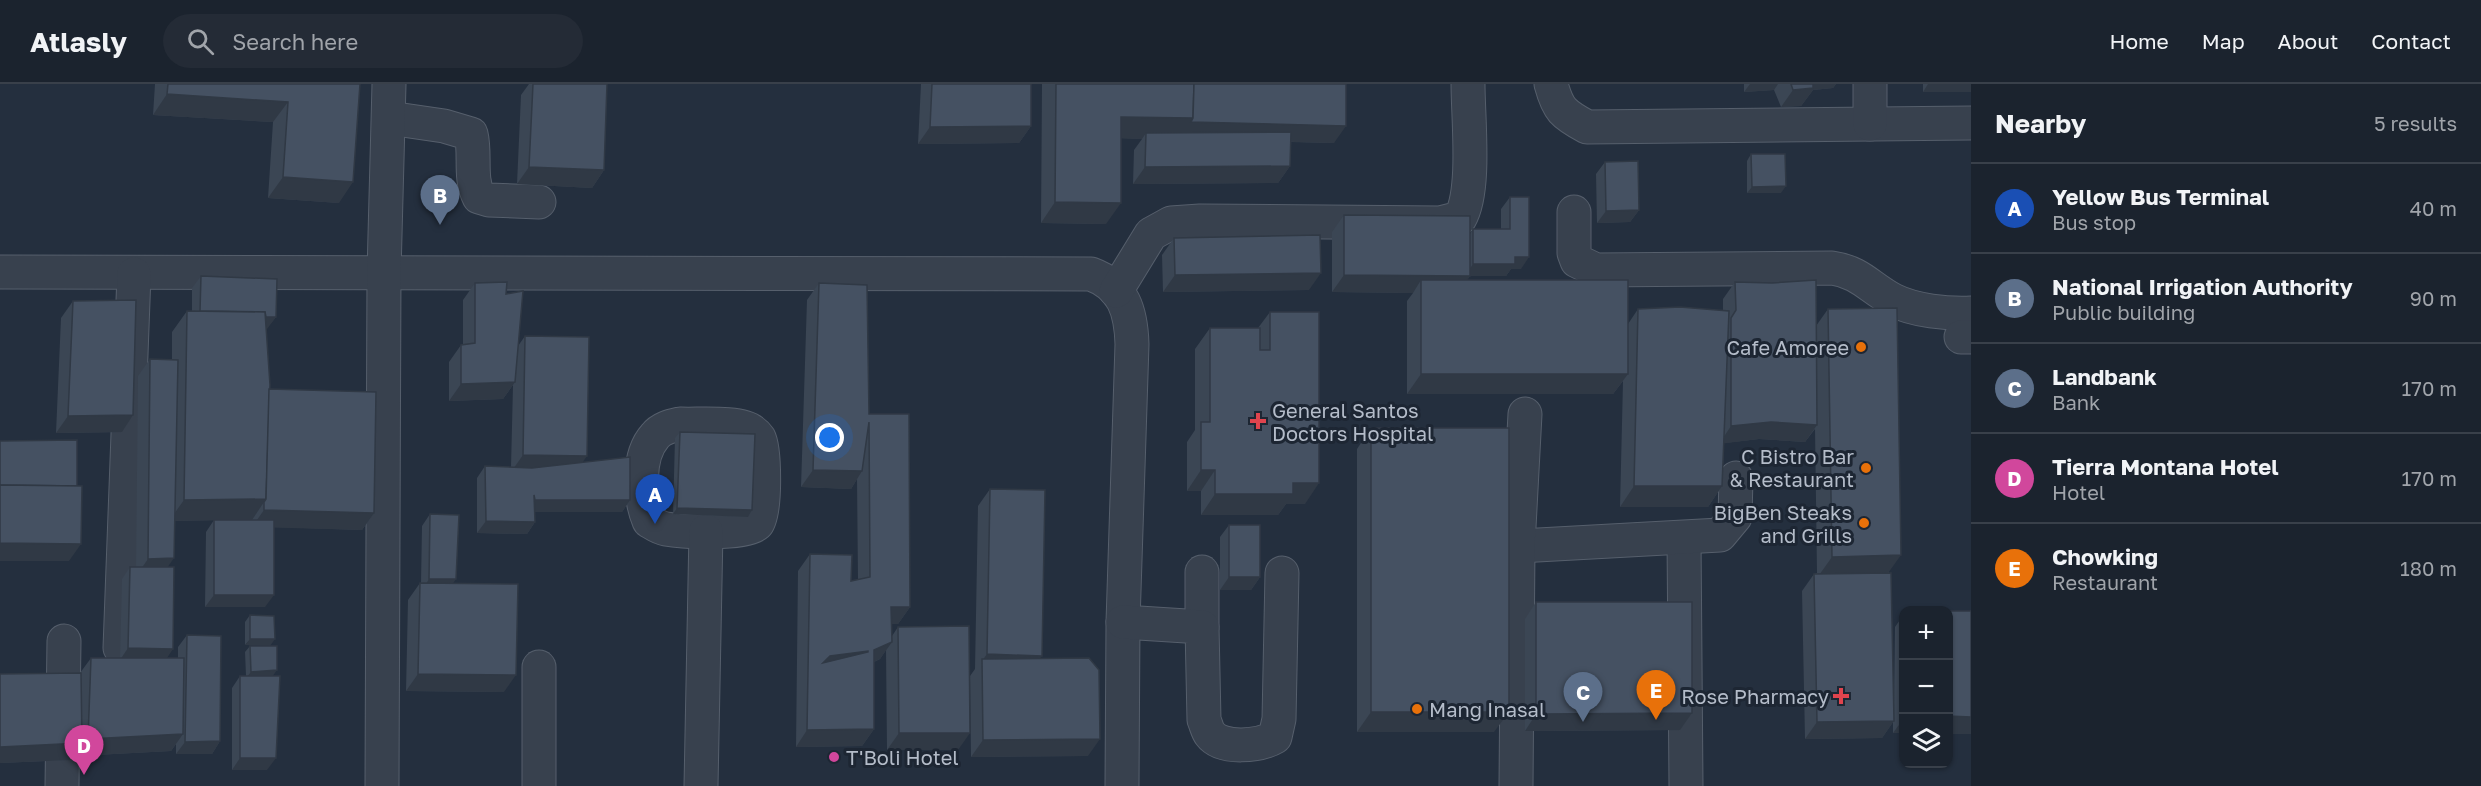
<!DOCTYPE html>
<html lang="en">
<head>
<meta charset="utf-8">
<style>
	body { margin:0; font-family:"Golos Text",sans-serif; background:#242b36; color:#f1f3f6 }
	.controls { position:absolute; right:18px; bottom:18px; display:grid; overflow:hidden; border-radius:12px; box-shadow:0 2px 4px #0004 }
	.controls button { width:54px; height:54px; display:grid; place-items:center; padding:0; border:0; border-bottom:2px solid #39404a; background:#1b232e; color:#f1f3f6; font:30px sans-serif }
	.you { position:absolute; left:830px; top:354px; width:21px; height:21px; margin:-15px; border:4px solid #fff; border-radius:50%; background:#1a73e8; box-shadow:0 0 0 9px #1a73e833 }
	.badge { display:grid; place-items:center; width:39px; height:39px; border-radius:50%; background:#8ab4f8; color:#fff; font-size:20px; font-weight:700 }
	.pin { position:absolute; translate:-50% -50px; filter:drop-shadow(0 2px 3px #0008) }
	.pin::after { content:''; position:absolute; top:32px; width:21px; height:18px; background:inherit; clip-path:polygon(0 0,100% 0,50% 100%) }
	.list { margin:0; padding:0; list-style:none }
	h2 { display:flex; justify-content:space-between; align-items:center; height:78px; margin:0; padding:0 24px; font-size:26px }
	h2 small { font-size:20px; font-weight:400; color:#a0a4aa }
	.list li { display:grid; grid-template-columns:39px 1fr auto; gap:18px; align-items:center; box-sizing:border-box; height:90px; padding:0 24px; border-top:2px solid #39404a }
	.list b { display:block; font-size:22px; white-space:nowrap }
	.list p { margin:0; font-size:20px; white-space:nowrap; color:#a0a4aa }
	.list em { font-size:20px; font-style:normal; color:#a0a4aa }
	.icon { flex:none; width:33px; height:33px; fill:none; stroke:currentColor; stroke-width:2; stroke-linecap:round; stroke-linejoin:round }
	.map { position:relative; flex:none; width:1971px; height:702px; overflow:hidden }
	header { display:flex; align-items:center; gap:36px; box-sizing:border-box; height:84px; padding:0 30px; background:#1b232e; border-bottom:2px solid #39404a }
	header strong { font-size:28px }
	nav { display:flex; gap:33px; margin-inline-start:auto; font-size:21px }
	.search { width:420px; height:54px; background:#242b36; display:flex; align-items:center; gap:15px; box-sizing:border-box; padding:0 21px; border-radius:33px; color:#a0a4aa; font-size:22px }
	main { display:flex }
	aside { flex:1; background:#1b232e }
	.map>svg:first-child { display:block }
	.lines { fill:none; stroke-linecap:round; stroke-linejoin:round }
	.minor-casing { stroke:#565f6c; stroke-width:35 }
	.minor { stroke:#38414e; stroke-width:33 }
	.wall { fill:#3b4654 }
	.shaded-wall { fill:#303945 }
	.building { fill:#455162; stroke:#303945; stroke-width:1.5; fill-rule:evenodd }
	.food-dot { fill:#e8710a; stroke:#1d2633; stroke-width:2 }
	.health-dot { fill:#e0444e; stroke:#1d2633; stroke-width:2 }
	.hotel-dot { fill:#d1479c; stroke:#1d2633; stroke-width:2 }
	.labels { text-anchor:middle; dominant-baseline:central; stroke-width:6; stroke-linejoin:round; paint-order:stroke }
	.poi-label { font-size:20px; fill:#b4bcc9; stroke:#1d2633; text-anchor:end }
</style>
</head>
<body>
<header>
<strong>Atlasly</strong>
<div class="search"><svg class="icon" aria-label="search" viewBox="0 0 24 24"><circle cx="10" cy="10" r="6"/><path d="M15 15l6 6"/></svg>Search here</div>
<nav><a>Home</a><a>Map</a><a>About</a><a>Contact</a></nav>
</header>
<main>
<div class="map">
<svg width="1971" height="702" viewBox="0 0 1971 702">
	<rect width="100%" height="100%" fill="#242f3e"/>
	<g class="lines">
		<defs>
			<g id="minor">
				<path d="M1551 0C1558 26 1563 30 1587 43L1971 39"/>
				<polyline points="1870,0 1870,40"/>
				<path d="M389 34 444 42 471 50C476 70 469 94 479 113L489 116 539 118"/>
				<path d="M1574 128V169L1577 177 1596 186 1832 184C1860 188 1870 204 1893 216 1915 227 1947 230 1971 229"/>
				<path d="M0 188 1091 190C1124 202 1131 228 1132 260L1123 538 1122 702"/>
				<path d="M1116 207 1151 150 1171 139 1200 137 1440 139 1460 134C1476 107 1468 34 1468 0"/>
				<polyline points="1961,253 1971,253"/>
				<path d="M680 340C696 341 740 337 752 347 755 349 757 351 759 354 765 365 766 432 757 440 745 451 682 448 666 445 660 444 654 440 649 437 639 413 637 372 655 352 661 344 671 342 680 340Z"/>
				<polyline points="1684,454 1686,702"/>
				<polyline points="1518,462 1720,451 1735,433 1736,394"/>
				<polyline points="1202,488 1202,543"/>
				<path d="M1123 538 1202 543 1204 636C1206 640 1207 646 1210 650 1222 666 1260 662 1275 653L1279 635 1282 489"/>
				<polyline points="120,564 134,190"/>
				<polyline points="539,583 539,702"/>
				<polyline points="62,702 64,557"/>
				<polyline points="382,702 384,189 389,0"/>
				<polyline points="701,702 706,447"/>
				<polyline points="1516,702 1518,462 1525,330"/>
			</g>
		</defs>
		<use href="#minor" class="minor-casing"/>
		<use href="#minor" class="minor"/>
	</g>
	<g class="wall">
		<polygon points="155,0 360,0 339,119 268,114 273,38 153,31"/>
		<polygon points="529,0 607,0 604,86 592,104 517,100 521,11"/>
		<polygon points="921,0 1031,0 1031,42 1019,59 918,60"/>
		<polygon points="1042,0 1346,0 1334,59 1291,58 1290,82 1278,99 1133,100 1134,66 1142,55 1121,54 1106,140 1041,139"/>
		<polygon points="1744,0 1836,0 1833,4 1813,6 1801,22 1781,23 1774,6 1744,8"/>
		<rect x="1923" y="0" width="48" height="8"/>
		<polygon points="1751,70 1781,109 1747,109 1747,77"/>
		<polygon points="1605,78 1639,126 1630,138 1597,139 1596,90"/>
		<polygon points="1510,113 1521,185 1511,185 1506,192 1470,192 1467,196 1628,240 1638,225 1723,227 1723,215 1735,198 1816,242 1828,225 1889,489 1894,618 1895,543 1904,530 1904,649 1893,649 1893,638 1882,654 1805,655 1802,507 1814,490 1817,489 1815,345 1805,358 1759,355 1724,359 1722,402 1708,423 1620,423 1623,297 1613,310 1407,310 1407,217 1413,209 1332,208 1332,148 1344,131 1470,150 1473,145 1501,145 1501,125"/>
		<polygon points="1174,154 1309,206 1163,208 1162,171"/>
		<polygon points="201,192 276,233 266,245 269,305 374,429 362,446 274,443 265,523 205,523 206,448 214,436 175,437 167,483 167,574 178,574 178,563 187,551 220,657 212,670 176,670 176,660 171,667 76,672 77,667 70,676 0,679 0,590 80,589 91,574 120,574 122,495 130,483 136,483 138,292 150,275 172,276 172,248 187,227 192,227 192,204"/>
		<polygon points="475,199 506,210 518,262 525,252 583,378 630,416 622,428 534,428 535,438 527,450 477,449 477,394 485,382 511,383 513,301 503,315 449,317 449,278 461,261 463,260 463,216"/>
		<polygon points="819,199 869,330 910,523 898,540 891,540 892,552 898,543 958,666 887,666 886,566 880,575 874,578 874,645 862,662 796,663 798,487 810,470 851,497 858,496 857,395 851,405 801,403 807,216"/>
		<polygon points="73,217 122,348 56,349 61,234"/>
		<polygon points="1270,228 1305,420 1286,420 1278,431 1201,431 1201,407 1187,407 1187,358 1195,346 1195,265 1210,244 1258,244"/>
		<polygon points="1371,344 1494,648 1357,648 1357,365"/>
		<polygon points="680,348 752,426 748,433 673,430 675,354"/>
		<polygon points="990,405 1040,574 1088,672 971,673 970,592 975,585 978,422"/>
		<polygon points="430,430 453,499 504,608 406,607 408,516 420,499 421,499 422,442"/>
		<polygon points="1229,441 1260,493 1251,506 1220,506 1220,453"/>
		<polygon points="1536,518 1680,646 1525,647 1525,535"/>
		<polygon points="250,531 274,532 245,561 245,538"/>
		<polygon points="250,562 273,592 267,686 232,686 232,604 240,592 246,592 245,568"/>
	</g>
	<g class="shaded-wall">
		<polygon points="1750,0 1778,0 1774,6 1744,8"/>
		<polygon points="1805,0 1836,0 1833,4 1813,6 1801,22 1781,23 1793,6"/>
		<polygon points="1928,0 1971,0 1971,8 1923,8"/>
		<polygon points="167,10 288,18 273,38 153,31"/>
		<polygon points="1121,33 1193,34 1346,42 1334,59 1179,55 1146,49 1142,55 1107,54"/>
		<polygon points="1031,42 1019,59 918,60 930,43"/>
		<polygon points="1290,82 1278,99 1133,100 1145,83"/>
		<polygon points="529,83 604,86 592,104 517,100"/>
		<polygon points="283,93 353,98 339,119 268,114"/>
		<polygon points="1786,102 1781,109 1747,109 1752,103"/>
		<polygon points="1055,118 1121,119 1106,140 1041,139"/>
		<polygon points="1639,126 1630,138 1597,139 1606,127"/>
		<polygon points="1515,173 1529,173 1521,185 1511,185 1506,192 1470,192 1458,209 1421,196 1413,209 1332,208 1344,191 1465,192 1473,180"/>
		<polygon points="1321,189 1309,206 1163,208 1175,191"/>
		<polygon points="200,230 276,233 267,245 191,243"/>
		<polygon points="1421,290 1628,290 1613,310 1407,310"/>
		<polygon points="515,298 503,315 449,317 461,300"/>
		<polygon points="133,331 122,348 56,349 68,332"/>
		<polygon points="1771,338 1817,341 1805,358 1759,355 1719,360 1731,342"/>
		<polygon points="523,371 587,372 575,389 511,388"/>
		<polygon points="813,386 862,387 851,405 801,403"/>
		<polygon points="1201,386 1215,386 1201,407 1187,407"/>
		<polygon points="1293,399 1319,399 1305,420 1286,420 1278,431 1201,431 1215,410"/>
		<polygon points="1634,402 1722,402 1708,423 1620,423"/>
		<polygon points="266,415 252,436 169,437 184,416"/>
		<polygon points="535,416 630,416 622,428 527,428"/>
		<polygon points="677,424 752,426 748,433 673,430"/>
		<polygon points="264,426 374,429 362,446 252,443"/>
		<polygon points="486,437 535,438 527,450 477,449"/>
		<polygon points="0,459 81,460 69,477 0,477"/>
		<polygon points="1901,471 1886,492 1817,494 1832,473"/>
		<polygon points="174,474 162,491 136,492 148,475"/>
		<polygon points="1229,493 1260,493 1251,506 1220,506"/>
		<polygon points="429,495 456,495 447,508 421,508"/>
		<polygon points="214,511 274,511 265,523 205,523"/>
		<polygon points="891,523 910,523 898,540 879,540"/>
		<polygon points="250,555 275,555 270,562 245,561"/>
		<polygon points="892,558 880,575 862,583 874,566"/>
		<polygon points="128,564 173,565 165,577 120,576"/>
		<polygon points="868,567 856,584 823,579 830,572"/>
		<polygon points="987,570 1042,572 1030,589 982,577"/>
		<polygon points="277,586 272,593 246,594 251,588"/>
		<polygon points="418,590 516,591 504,608 406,607"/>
		<polygon points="1371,628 1509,628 1494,648 1357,648"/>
		<polygon points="1692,629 1680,646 1525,647 1536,630"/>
		<polygon points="1948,632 1971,633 1971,650 1948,650"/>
		<polygon points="1904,634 1904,649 1893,649"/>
		<polygon points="1894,637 1882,654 1805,655 1817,638"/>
		<polygon points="874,645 862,662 796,663 807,646"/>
		<polygon points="899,649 970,649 958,666 887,666"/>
		<polygon points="183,650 171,667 76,672 88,655"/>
		<polygon points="1100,655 1088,672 971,673 983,656"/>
		<polygon points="220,657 212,670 176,670 185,658"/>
		<polygon points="82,659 70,676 0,679 0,663"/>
		<polygon points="240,674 276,674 267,686 232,686"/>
	</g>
	<g class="building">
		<polygon points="168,0 360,0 353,98 283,93 288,18 167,10"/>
		<polygon points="533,0 607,0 604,86 529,83"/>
		<polygon points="932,0 1031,0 1031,42 930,43"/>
		<polygon points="1056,0 1194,0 1193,34 1121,33 1121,119 1055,118"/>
		<polygon points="1194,0 1346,0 1346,42 1191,38 1193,34"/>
		<polygon points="1791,0 1813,0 1813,4 1793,6"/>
		<polygon points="1291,48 1290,82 1145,83 1146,49"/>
		<polygon points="1751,70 1785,70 1786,102 1752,103"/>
		<polygon points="1638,77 1639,126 1606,127 1605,78"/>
		<polygon points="1510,113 1529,113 1529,173 1515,173 1515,180 1473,180 1473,145 1510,145"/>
		<polygon points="1344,131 1470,132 1470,192 1344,191"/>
		<polygon points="1320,151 1321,189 1175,191 1174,154"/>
		<polygon points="201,192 277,195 276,233 266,233 265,228 200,227"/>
		<rect x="1421" y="196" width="207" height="94"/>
		<polygon points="1816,196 1817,341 1771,338 1731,342 1731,234 1736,226 1735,198 1772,199"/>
		<polygon points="507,198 506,210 523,207 515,298 461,300 461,261 475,259 475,199"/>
		<path d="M819 199 867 201 869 330H909L910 523H891L892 558 874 566V645L807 646 810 470 852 471 851 497 870 493 869 338 862 387 813 386ZM868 567V568L823 579 830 572Z"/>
		<polygon points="136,216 133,331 68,332 73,217"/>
		<polygon points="1680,223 1729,227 1722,402 1634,402 1638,225"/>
		<polygon points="1897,224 1901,471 1832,473 1828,225"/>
		<polygon points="187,227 265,228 270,301 266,415 184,416"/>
		<polygon points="1270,228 1319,228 1319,399 1293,399 1293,410 1215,410 1215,386 1201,386 1201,338 1210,338 1210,244 1260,244 1260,266 1270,266"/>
		<polygon points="525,252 589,253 587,372 523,371"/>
		<polygon points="150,275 178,276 174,474 148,475"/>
		<polygon points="269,305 376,308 374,429 264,426 264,418 266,415"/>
		<rect x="1371" y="344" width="138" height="284"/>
		<polygon points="680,348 755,350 752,426 677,424"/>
		<polygon points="77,356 77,402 0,401 0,357"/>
		<polygon points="630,373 630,416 535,416 534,411 535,438 486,437 485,382 532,384"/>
		<polygon points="0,401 82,402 81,460 0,459"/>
		<polygon points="990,405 1045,406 1042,572 987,570"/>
		<polygon points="430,430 459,431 456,495 429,495"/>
		<rect x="214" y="436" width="60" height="75"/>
		<rect x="1229" y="441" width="31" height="52"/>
		<polygon points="130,483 174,483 173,565 128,564"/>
		<polygon points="1891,489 1894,637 1817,638 1814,490"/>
		<polygon points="420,499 518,500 516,591 418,590"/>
		<polygon points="1536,518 1692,518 1692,629 1536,630"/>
		<polygon points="1948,527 1971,527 1971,633 1948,632"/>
		<polygon points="250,531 274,532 275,555 250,555"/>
		<polygon points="969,542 970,649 899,649 898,543"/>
		<polygon points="187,551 221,552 220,657 185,658"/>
		<polygon points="250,562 277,562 277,586 251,588"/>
		<polygon points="91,574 184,574 183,650 88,655"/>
		<polygon points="1089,574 1099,586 1100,655 983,656 982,575"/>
		<polygon points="81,589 82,659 0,663 0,590"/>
		<polygon points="240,592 280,592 276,674 240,674"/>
	</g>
	<g class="food-dot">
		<circle cx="1861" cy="263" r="6"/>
		<circle cx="1866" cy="384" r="6"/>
		<circle cx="1864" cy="439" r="6"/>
		<circle cx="1417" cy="625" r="6"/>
	</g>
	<g class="health-dot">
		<path d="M1255 328h6v6h6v6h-6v6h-6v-6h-6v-6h6z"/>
		<path d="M1838 603h6v6h6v6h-6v6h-6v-6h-6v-6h6z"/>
	</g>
	<circle class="hotel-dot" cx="834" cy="673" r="6"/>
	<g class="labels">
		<g class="poi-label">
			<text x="1849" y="263">Cafe Amoree</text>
			<text x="1272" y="326" text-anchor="start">General Santos<tspan x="1272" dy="23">Doctors Hospital</tspan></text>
			<text x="1854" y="372">C Bistro Bar<tspan x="1854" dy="23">&amp; Restaurant</tspan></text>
			<text x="1852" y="428">BigBen Steaks<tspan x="1852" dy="23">and Grills</tspan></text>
			<text x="1829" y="612">Rose Pharmacy</text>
			<text x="1429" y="625" text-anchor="start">Mang Inasal</text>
			<text x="846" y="673" text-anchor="start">T'Boli Hotel</text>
		</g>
	</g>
</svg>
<div class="controls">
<button>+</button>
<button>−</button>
<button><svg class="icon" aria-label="layers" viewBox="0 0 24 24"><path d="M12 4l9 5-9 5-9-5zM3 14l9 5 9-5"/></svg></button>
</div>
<div class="you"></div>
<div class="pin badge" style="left:655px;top:440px;background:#1a4fb4">A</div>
<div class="pin badge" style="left:440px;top:141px;background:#5c6f8a">B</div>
<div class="pin badge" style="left:1583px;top:638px;background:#5c6f8a">C</div>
<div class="pin badge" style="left:84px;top:691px;background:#d1479c">D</div>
<div class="pin badge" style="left:1656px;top:636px;background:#e8710a">E</div>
</div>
<aside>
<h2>Nearby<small>5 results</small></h2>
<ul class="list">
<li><span class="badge" style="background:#1a4fb4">A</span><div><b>Yellow Bus Terminal</b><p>Bus stop</p></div><em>40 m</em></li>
<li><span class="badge" style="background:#5c6f8a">B</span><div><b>National Irrigation Authority</b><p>Public building</p></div><em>90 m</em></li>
<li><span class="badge" style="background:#5c6f8a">C</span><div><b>Landbank</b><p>Bank</p></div><em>170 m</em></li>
<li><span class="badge" style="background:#d1479c">D</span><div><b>Tierra Montana Hotel</b><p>Hotel</p></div><em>170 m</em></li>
<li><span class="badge" style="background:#e8710a">E</span><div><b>Chowking</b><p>Restaurant</p></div><em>180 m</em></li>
</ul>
</aside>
</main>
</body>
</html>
